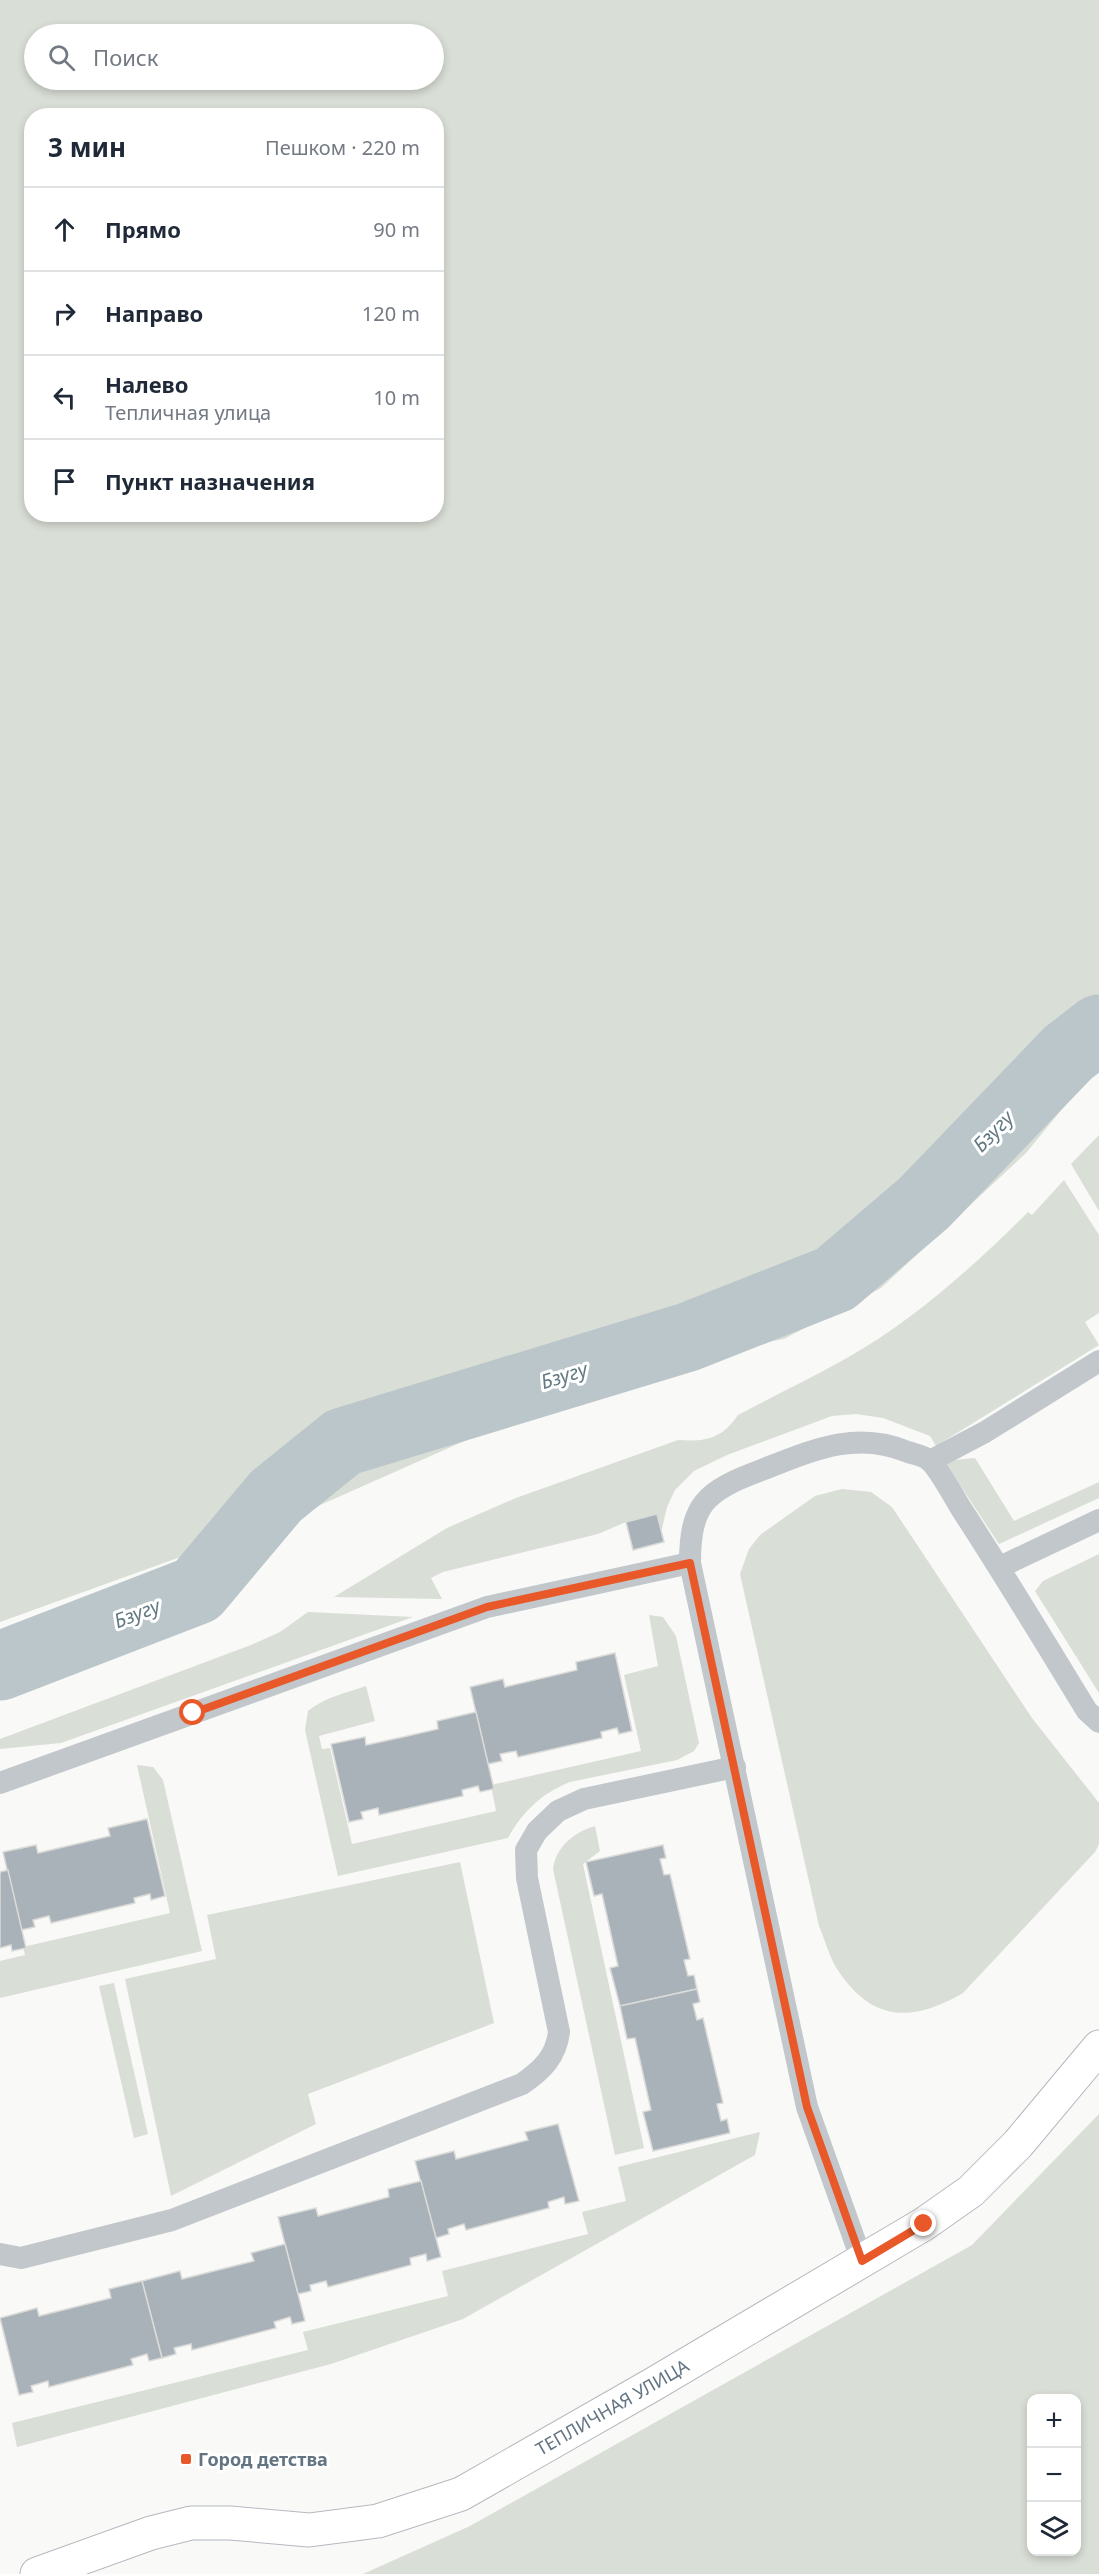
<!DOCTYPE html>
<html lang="ru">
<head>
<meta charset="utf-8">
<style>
	body { margin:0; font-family:"Noto Sans",sans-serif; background:#f6f6f7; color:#1f2937 }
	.controls { position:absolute; right:18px; bottom:18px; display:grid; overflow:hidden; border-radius:12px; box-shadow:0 3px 9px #0003 }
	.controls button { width:54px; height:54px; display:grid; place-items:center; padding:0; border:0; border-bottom:2px solid #e0e1e3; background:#fff; color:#1f2937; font:30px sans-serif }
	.stop { position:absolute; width:18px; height:18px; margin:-14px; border:4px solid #e85828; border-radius:50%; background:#fff }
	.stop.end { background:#e85828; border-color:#fff; box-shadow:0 2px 6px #0008 }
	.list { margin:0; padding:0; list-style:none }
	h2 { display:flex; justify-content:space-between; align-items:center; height:78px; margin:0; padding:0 24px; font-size:26px }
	h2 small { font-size:20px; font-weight:400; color:#747a83 }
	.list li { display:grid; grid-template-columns:39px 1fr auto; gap:18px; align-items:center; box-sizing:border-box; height:84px; padding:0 24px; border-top:2px solid #e0e1e3 }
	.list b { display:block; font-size:22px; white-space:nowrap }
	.list p { margin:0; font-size:20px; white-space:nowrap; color:#747a83 }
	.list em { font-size:20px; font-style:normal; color:#747a83 }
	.icon { flex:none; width:33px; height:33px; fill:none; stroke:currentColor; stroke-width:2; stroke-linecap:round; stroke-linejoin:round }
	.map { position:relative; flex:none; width:1099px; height:2574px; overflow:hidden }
	.search { position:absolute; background:#fff; box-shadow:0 3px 9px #0003; left:24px; top:24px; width:420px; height:66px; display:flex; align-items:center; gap:15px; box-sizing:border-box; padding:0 21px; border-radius:33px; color:#747a83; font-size:22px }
	.panel { position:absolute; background:#fff; box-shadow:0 3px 9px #0003; left:24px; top:108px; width:420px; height:414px; border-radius:24px }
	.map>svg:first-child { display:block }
	.green { fill:#d9ded6; fill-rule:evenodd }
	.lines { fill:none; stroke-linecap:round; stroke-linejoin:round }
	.river { stroke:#bbc6cb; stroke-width:69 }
	.building { fill:#a9b2b9; stroke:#dbdbd9; stroke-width:1.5 }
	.secondary-casing { stroke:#b4bac0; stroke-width:35 }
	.lane { stroke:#c2c7cb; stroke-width:22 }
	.secondary { stroke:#fff; stroke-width:33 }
	.route { stroke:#e85828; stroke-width:8 }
	.poi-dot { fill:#e85828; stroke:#fff; stroke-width:2 }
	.labels { text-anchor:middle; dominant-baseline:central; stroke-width:6; stroke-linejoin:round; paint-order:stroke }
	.street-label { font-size:18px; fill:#637483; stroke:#fff }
	.poi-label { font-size:18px; font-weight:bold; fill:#637483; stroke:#fff; text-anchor:start }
	.water-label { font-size:20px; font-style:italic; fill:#637a83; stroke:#fff }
</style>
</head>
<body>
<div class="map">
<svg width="1099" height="2574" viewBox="0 0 1099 2574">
	<rect width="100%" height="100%" fill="#f9f9f7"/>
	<g class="green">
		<path d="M0 0H1099V1069L1085 1081 1026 1153 881 1288 784 1339 712 1352 567 1408 487 1431 300 1514 0 1622ZM34 34H434V80H34ZM32 116H436V514H32Z"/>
		<polygon points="1099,1135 1099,1211 1071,1164"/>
		<path d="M1064 1180 1099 1235V1313L1085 1322 1099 1345 936 1446 930 1436 883 1418 856 1414 832 1416 727 1455 694 1471 675 1490 667 1507 661 1533 657 1514 626 1522 598 1534 443 1572 431 1578 442 1599 334 1597 447 1528 516 1498 678 1440C705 1442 722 1439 738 1415 774 1396 811 1378 847 1358 914 1320 974 1266 1028 1212L1032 1215Z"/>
		<polygon points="975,1458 1014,1521 1099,1482 1099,1498 999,1544 944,1461"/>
		<path d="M842 1489 871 1492 892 1507 1032 1718 1099 1803V1844L1095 1852 963 1993C911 2023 872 2022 837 1969 829 1956 825 1940 819 1926L740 1574 749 1549 760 1535 815 1496Z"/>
		<polygon points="1099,1554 1099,1693 1035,1591 1043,1581"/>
		<polygon points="308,1612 413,1617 61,1743 0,1749 0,1739 251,1645 280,1632"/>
		<path d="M649 1615 663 1617 676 1636 699 1743 694 1751 677 1760 570 1782C541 1794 523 1811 508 1838L338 1876 305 1730 308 1711C325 1697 346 1693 366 1686L375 1721 319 1736 322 1749 330 1748 352 1844 496 1811 491 1785 641 1751 624 1675 658 1666Z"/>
		<polygon points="137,1765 153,1767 163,1780 202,1951 0,1998 0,1961 25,1955 23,1947 170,1913"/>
		<path d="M595 1826 600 1851 583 1864 644 2148 615 2155 553 1869C556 1847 574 1832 595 1826Z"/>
		<polygon points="460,1862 494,2023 308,2094 316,2124 171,2196 125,1979 216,1959 207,1915"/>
		<polygon points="114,1983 148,2134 134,2138 99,1986"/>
		<path d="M1099 2114V2574H363L470 2526 972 2245ZM1032 2398H1076V2552H1032Z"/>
		<polygon points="760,2132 755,2155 463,2319 331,2364 17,2447 12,2423 308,2350 303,2332 448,2296 442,2271 588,2234 582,2212 626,2201 618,2167"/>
	</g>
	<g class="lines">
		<polyline class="river" points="0,1666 197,1590 276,1496 343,1442 688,1337 835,1279 924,1203 1068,1053 1099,1029"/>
	</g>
	<g class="building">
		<polygon points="657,1514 664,1542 633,1550 626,1522"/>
		<polygon points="615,1653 632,1731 619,1734 617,1728 601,1732 602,1738 518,1757 516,1751 500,1754 502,1761 488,1764 470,1687 503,1679 505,1687 577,1670 576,1662"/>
		<polygon points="476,1712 494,1789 480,1792 478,1786 462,1790 463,1796 379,1815 378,1808 361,1812 363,1819 349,1822 331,1744 365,1737 366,1745 403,1737 438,1729 437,1721"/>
		<polygon points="147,1819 165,1896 151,1900 150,1894 134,1898 135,1903 51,1923 49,1916 33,1920 35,1927 21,1930 3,1852 36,1845 38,1853 110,1836 108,1828"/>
		<polygon points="663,1845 666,1858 660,1859 664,1875 670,1874 690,1959 684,1960 688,1976 694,1975 697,1989 620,2006 610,1968 618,1966 602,1894 594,1896 586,1862"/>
		<polygon points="8,1870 26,1948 12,1951 11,1945 0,1948 0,1872"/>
		<polygon points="697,1989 700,2002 693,2004 697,2020 703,2018 723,2103 717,2104 721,2121 727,2119 730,2133 653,2151 643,2112 651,2110 635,2038 627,2039 620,2006"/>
		<polygon points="558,2124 579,2201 565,2204 564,2197 548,2202 549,2208 466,2230 464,2224 448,2229 449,2234 436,2238 415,2161 454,2151 456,2159 528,2140 525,2132"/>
		<polygon points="421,2181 441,2257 427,2261 426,2254 410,2258 411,2265 328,2287 326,2281 310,2285 311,2291 298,2294 278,2217 316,2208 318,2216 389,2197 388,2189"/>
		<polygon points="285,2244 305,2321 292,2324 290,2317 274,2322 276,2328 192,2350 191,2344 174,2348 176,2354 162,2358 142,2281 180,2271 182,2279 254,2261 251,2253"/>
		<polygon points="142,2281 162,2358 149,2361 147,2354 131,2359 133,2365 49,2387 48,2381 31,2386 33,2392 19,2395 0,2318 37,2308 39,2316 111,2298 109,2289"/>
	</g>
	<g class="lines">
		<defs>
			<polyline id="secondary" points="37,2574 151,2533 191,2523 230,2523 309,2530 378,2521 461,2494 652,2385 924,2224 971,2191 1018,2144 1099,2047"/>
		</defs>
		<use href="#secondary" class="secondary-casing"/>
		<g class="lane">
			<polyline points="930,1461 985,1432 1099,1361"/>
			<polyline points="1000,1567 1099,1520"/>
			<polyline points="0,1783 487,1607 690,1563"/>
			<path d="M0 2254 21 2258 172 2220 522 2084C542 2070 556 2057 559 2032L527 1878 526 1850 537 1831 558 1811 584 1799 735 1767"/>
			<path d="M862 2261 807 2107 690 1563C690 1504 706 1491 759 1471 809 1452 854 1429 908 1452 914 1454 924 1456 929 1460 938 1467 955 1499 962 1510 1005 1576 1046 1644 1087 1711L1099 1722"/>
		</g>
		<use href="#secondary" class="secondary"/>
	</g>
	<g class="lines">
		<polyline class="route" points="193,1713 487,1607 690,1563 807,2107 862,2261 924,2224"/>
	</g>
	<rect class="poi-dot" x="180" y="2453" width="12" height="12" rx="3"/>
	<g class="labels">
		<g class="street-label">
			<text transform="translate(612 2407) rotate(-30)">ТЕПЛИЧНАЯ УЛИЦА</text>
		</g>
		<g class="poi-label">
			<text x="198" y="2459">Город детства</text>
		</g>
		<g class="water-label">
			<text transform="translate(993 1131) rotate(-46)">Бзугу</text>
			<text transform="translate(564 1375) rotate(-17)">Бзугу</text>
			<text transform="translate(137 1613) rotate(-21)">Бзугу</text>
		</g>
	</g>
</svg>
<div class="controls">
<button>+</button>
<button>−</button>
<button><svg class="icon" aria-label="layers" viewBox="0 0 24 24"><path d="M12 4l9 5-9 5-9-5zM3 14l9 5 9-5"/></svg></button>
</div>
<div class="stop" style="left:193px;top:1713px"></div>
<div class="stop end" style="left:924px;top:2224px"></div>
<div class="search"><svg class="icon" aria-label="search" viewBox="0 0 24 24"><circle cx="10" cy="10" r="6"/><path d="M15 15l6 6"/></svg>Поиск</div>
<section class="panel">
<h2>3 мин<small>Пешком · 220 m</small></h2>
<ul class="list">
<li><svg class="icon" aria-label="ahead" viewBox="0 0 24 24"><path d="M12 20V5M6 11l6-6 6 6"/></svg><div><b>Прямо</b></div><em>90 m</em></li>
<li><svg class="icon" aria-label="right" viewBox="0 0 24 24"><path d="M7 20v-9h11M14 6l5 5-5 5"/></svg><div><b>Направо</b></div><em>120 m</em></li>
<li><svg class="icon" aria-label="left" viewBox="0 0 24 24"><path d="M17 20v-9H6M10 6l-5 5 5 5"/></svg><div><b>Налево</b><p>Тепличная улица</p></div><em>10 m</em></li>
<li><svg class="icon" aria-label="arrive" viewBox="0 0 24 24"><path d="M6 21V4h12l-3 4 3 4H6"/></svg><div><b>Пункт назначения</b></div></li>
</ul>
</section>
</div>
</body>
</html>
